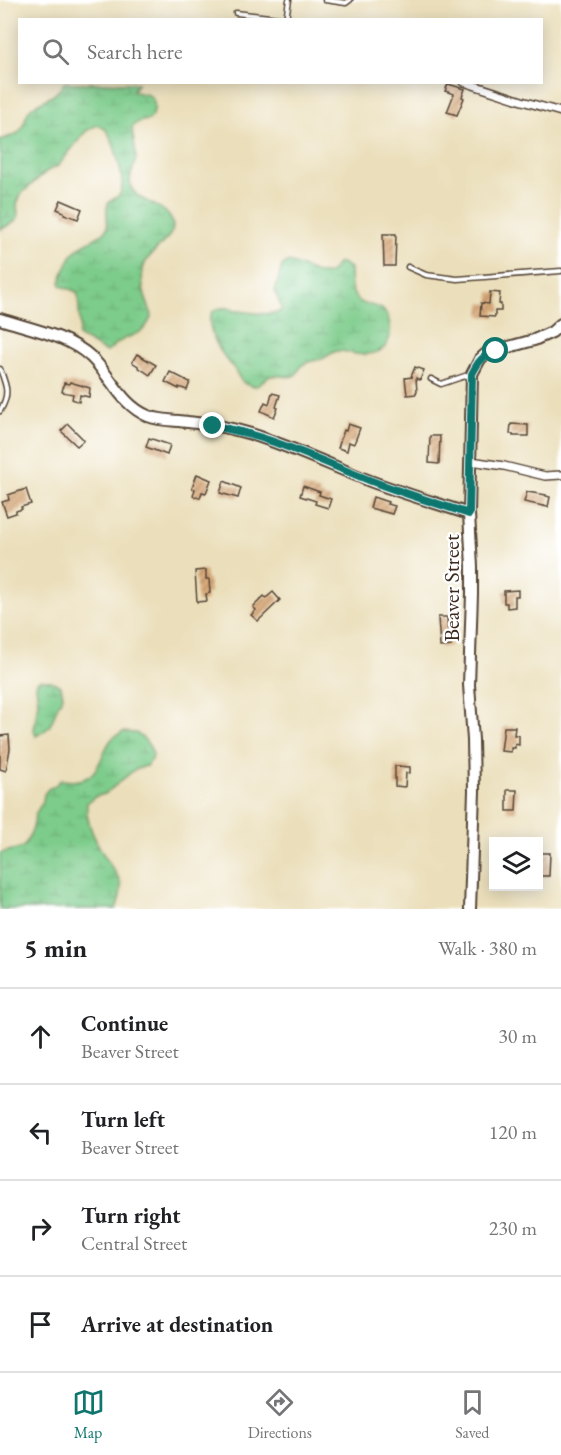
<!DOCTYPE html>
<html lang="en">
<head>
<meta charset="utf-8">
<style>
	body { margin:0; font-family:"EB Garamond",serif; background:#f6f6f6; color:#202124 }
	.controls { position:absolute; right:18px; bottom:18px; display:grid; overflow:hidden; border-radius:0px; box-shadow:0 3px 15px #0003 }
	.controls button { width:54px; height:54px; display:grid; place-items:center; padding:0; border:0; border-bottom:2px solid #e0e0e0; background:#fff; color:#202124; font:30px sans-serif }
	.stop { position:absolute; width:18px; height:18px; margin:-14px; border:4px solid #0f766e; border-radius:50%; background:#fff }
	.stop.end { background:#0f766e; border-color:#fff; box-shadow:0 2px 6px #0008 }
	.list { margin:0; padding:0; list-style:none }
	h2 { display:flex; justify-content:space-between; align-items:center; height:78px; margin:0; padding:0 24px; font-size:26px }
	h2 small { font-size:20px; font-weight:400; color:#757577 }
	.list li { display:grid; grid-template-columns:39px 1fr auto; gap:18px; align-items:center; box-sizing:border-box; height:96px; padding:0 24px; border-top:2px solid #e0e0e0 }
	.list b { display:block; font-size:22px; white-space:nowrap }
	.list p { margin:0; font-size:20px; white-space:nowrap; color:#757577 }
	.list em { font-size:20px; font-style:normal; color:#757577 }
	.icon { flex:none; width:33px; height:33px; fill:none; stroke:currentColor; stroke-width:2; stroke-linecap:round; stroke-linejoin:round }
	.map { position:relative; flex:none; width:561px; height:909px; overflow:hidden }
	.search { position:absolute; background:#fff; box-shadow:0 3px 15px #0003; left:18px; right:18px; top:18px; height:66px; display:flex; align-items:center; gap:15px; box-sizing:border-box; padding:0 21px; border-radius:0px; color:#757577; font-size:22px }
	.sheet { height:462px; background:#fff }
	nav { display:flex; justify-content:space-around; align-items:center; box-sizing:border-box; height:84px; border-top:2px solid #e0e0e0; background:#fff; font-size:16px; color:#757577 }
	nav a { display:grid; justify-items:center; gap:3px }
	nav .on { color:#0f766e }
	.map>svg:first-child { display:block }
	.wetland { fill:url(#wetland-marsh); stroke:#5c7b54; stroke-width:1.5 }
	.building { fill:url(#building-hatch) }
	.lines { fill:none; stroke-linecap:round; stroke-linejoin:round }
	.lane-casing { stroke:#554536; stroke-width:7 }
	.street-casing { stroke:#554536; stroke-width:10 }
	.secondary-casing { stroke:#554536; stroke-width:14 }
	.lane { stroke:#fff; stroke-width:4 }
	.street { stroke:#fff; stroke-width:7 }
	.secondary { stroke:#fff; stroke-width:10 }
	.route { stroke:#0f766e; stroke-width:8 }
	.labels { text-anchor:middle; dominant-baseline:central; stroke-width:4.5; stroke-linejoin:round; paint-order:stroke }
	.street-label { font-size:22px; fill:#3b2a1e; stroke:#fff }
</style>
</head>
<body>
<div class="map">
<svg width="561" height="909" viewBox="0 0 561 909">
	<defs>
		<pattern id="wetland-marsh" width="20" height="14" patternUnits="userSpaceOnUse" patternTransform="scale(1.5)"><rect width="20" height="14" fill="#7dcc8b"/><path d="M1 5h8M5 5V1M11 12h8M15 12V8" fill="none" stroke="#6daf78"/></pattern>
		<pattern id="building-hatch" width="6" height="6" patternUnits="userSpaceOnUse" patternTransform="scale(1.5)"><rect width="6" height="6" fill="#d8a979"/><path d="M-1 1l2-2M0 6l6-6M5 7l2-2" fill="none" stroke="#b08a63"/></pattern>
	</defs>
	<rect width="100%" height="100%" fill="#fff"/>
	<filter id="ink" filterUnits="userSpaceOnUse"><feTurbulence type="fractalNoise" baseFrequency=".0167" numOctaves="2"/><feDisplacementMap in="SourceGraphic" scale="12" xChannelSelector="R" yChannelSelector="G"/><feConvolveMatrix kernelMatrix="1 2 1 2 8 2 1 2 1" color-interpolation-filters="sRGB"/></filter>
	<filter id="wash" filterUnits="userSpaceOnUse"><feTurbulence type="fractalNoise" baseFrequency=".008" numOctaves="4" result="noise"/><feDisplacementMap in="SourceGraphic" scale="24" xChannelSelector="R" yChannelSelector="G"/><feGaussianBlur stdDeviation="1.35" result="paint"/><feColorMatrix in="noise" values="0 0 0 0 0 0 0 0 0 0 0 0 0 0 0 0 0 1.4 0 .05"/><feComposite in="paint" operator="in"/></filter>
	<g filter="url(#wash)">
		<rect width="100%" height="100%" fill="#ebdfbb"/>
		<g class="wetland">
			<path d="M64 83H138L133 90 134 92C139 93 146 93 150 96 157 102 155 114 149 120 142 121 136 121 132 128 133 137 135 146 136 155 136 168 125 178 133 191 141 204 170 204 173 226 174 239 145 253 143 270 140 286 146 300 152 315 143 338 135 331 117 343 112 346 112 350 106 352L78 336 80 326 78 294 75 291 61 286 60 282C67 266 69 252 85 244 91 240 100 237 105 231 111 224 104 212 108 204 111 198 119 199 121 192 125 180 114 138 105 129 102 126 102 127 97 125L86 131 58 166 47 171 21 194 17 204 18 216 16 221 0 230V140C6 138 13 136 18 133 26 127 24 114 31 108 43 99 57 97 64 83Z"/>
			<path d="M287 262C299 263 321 280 331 272 334 270 335 267 337 264L342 263 350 268C351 279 348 287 356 298 362 306 372 304 380 308 390 314 393 332 388 342 383 354 368 355 356 354 349 353 341 349 334 352 330 354 327 357 322 359 314 361 308 360 301 366 298 370 298 375 293 376 286 378 277 374 270 376 262 379 261 388 251 386 240 384 238 374 233 367 230 363 227 360 224 356 217 347 203 319 214 311 223 305 231 309 240 311 252 313 270 316 281 311V307L275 291 282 266Z"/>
			<path d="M40 680 51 681 61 686 63 696C61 701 58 705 56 710 51 725 51 728 36 736L34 730 38 702 36 686 37 682Z"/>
			<path d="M123 732 136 733 144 739 150 747 153 754 152 759 146 766 134 770 105 794 94 797 87 803C85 825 99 847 110 865 113 870 118 876 120 881 123 890 119 901 116 909H0V853L21 848 25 845 33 828 35 815 43 801 44 794 48 789 54 786 61 780C67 780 74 782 80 780 99 777 102 752 111 740 114 736 119 734 123 732Z"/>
		</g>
		<g id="blocks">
			<g class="building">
				<polygon points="448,84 465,89 462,97 464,98 457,115 447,112 454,94 445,91"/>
				<polygon points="61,200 82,209 78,219 64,214 64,212 57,209"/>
				<polygon points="383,234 396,234 395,266 384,266"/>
				<polygon points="490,292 500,293 499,304 501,304 501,311 495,311 495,317 480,316 481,303 489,304"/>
				<polygon points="137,354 156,365 150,375 138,367 138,366 132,362"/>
				<polygon points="415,367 424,370 420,380 416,378 417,392 416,392 416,394 407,395 405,378 413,377 411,377"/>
				<polygon points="170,372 190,382 187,390 179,387 179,389 165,382"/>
				<polygon points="70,382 90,388 89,397 80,395 79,402 72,399 73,394 62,392 64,383 69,384"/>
				<polygon points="272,393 280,395 276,407 278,408 274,417 261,411 265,402 269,404"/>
				<polygon points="68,424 84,440 77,446 61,431"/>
				<polygon points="348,424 360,428 354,444 349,442 347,451 338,448 344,430 346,431"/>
				<polygon points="511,424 528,425 528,436 513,436 513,434 510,434"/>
				<polygon points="430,436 440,436 439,464 429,463"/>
				<polygon points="149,438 170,445 167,455 146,447"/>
				<polygon points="197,474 211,480 206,493 202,492 200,498 193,496 195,489 192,488"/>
				<polygon points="224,481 241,488 238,498 220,493"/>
				<polygon points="303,486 320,492 319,495 331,499 328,508 315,504 316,501 300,496"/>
				<polygon points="26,489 31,504 21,507 22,509 16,511 16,513 7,516 2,502 9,500 8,495"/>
				<polygon points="527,492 546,495 546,496 550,497 548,507 524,502"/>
				<polygon points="373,497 388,502 387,504 395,506 392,514 370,508"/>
				<polygon points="206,570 206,579 209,579 210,593 206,594 207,601 197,602 195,571"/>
				<polygon points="518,590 518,596 515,596 515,607 507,608 507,603 504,603 504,591"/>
				<polygon points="273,592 280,600 258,621 251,615 256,610 253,607 264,596 266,598"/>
				<polygon points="438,617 447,617 448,636 450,636 451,646 440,647"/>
				<polygon points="504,727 515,727 514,735 519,735 519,745 515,744 515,748 511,748 511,752 501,751"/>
				<polygon points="9,735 10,749 6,771 0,769 0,736"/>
				<polygon points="395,766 410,767 410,773 406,773 405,787 395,786"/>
				<polygon points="507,790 517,790 516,811 507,811"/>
				<polygon points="540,853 550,853 549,876 538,876"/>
			</g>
		</g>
	</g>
	<g filter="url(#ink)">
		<use href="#blocks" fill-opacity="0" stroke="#554536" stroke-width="1.5"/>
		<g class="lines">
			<defs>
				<g id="lane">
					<polyline points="325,0 346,3 350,0"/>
					<polyline points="236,13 286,19 289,0"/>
					<polyline points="286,19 295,20"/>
					<polyline points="408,267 426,275 457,279 561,271"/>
					<path d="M0 369C7 387 10 394 0 411"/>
					<polyline points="431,379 441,384 471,374"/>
				</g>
				<g id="street">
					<polyline points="464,82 522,101 561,112"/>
					<polyline points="471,461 504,466 545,476 561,475"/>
				</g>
				<g id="secondary">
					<path d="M0 319C31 329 67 335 91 357 111 376 121 405 148 416 161 421 175 420 188 422 209 424 231 428 251 434 292 447 330 465 370 481 402 493 436 503 469 514"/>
					<polyline points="470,909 474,791 473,740 469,685 472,594 472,566 469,514 472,374 480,359 487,353 534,340 552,332 561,324"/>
				</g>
			</defs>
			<use href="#lane" class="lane-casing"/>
			<use href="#street" class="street-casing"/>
			<use href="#secondary" class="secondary-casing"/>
			<use href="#lane" class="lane"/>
			<use href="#street" class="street"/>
			<use href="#secondary" class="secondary"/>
		</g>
	</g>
	<g class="lines" filter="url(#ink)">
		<path class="route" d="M213 426C268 435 318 460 369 480 402 493 436 503 469 514L472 374C478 362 483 355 496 351"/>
	</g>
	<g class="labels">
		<g class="street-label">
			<text transform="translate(451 588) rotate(-90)">Beaver Street</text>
		</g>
	</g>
</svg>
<div class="controls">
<button><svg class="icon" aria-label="layers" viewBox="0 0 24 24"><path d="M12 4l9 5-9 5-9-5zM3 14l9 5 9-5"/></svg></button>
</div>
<div class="stop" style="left:496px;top:351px"></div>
<div class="stop end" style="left:213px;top:426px"></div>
<div class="search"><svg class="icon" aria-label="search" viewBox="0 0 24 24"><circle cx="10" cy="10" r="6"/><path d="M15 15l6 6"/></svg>Search here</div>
</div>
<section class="sheet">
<h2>5 min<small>Walk · 380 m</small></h2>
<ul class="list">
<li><svg class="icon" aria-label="ahead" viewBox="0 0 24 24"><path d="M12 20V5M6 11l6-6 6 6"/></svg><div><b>Continue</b><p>Beaver Street</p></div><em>30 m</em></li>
<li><svg class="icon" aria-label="left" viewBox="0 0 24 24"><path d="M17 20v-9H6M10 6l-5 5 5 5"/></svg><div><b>Turn left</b><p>Beaver Street</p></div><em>120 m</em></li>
<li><svg class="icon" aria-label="right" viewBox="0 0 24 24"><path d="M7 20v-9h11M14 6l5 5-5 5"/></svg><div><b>Turn right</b><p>Central Street</p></div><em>230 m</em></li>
<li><svg class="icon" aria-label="arrive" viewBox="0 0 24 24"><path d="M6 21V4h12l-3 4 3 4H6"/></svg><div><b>Arrive at destination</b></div></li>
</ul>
</section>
<nav>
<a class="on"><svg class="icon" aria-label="map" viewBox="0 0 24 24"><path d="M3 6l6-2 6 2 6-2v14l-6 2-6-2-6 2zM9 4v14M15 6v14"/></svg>Map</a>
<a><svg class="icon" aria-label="directions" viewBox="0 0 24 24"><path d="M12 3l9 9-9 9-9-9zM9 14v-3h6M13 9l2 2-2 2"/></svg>Directions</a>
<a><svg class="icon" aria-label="saved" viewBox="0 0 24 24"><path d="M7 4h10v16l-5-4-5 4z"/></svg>Saved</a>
</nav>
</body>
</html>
